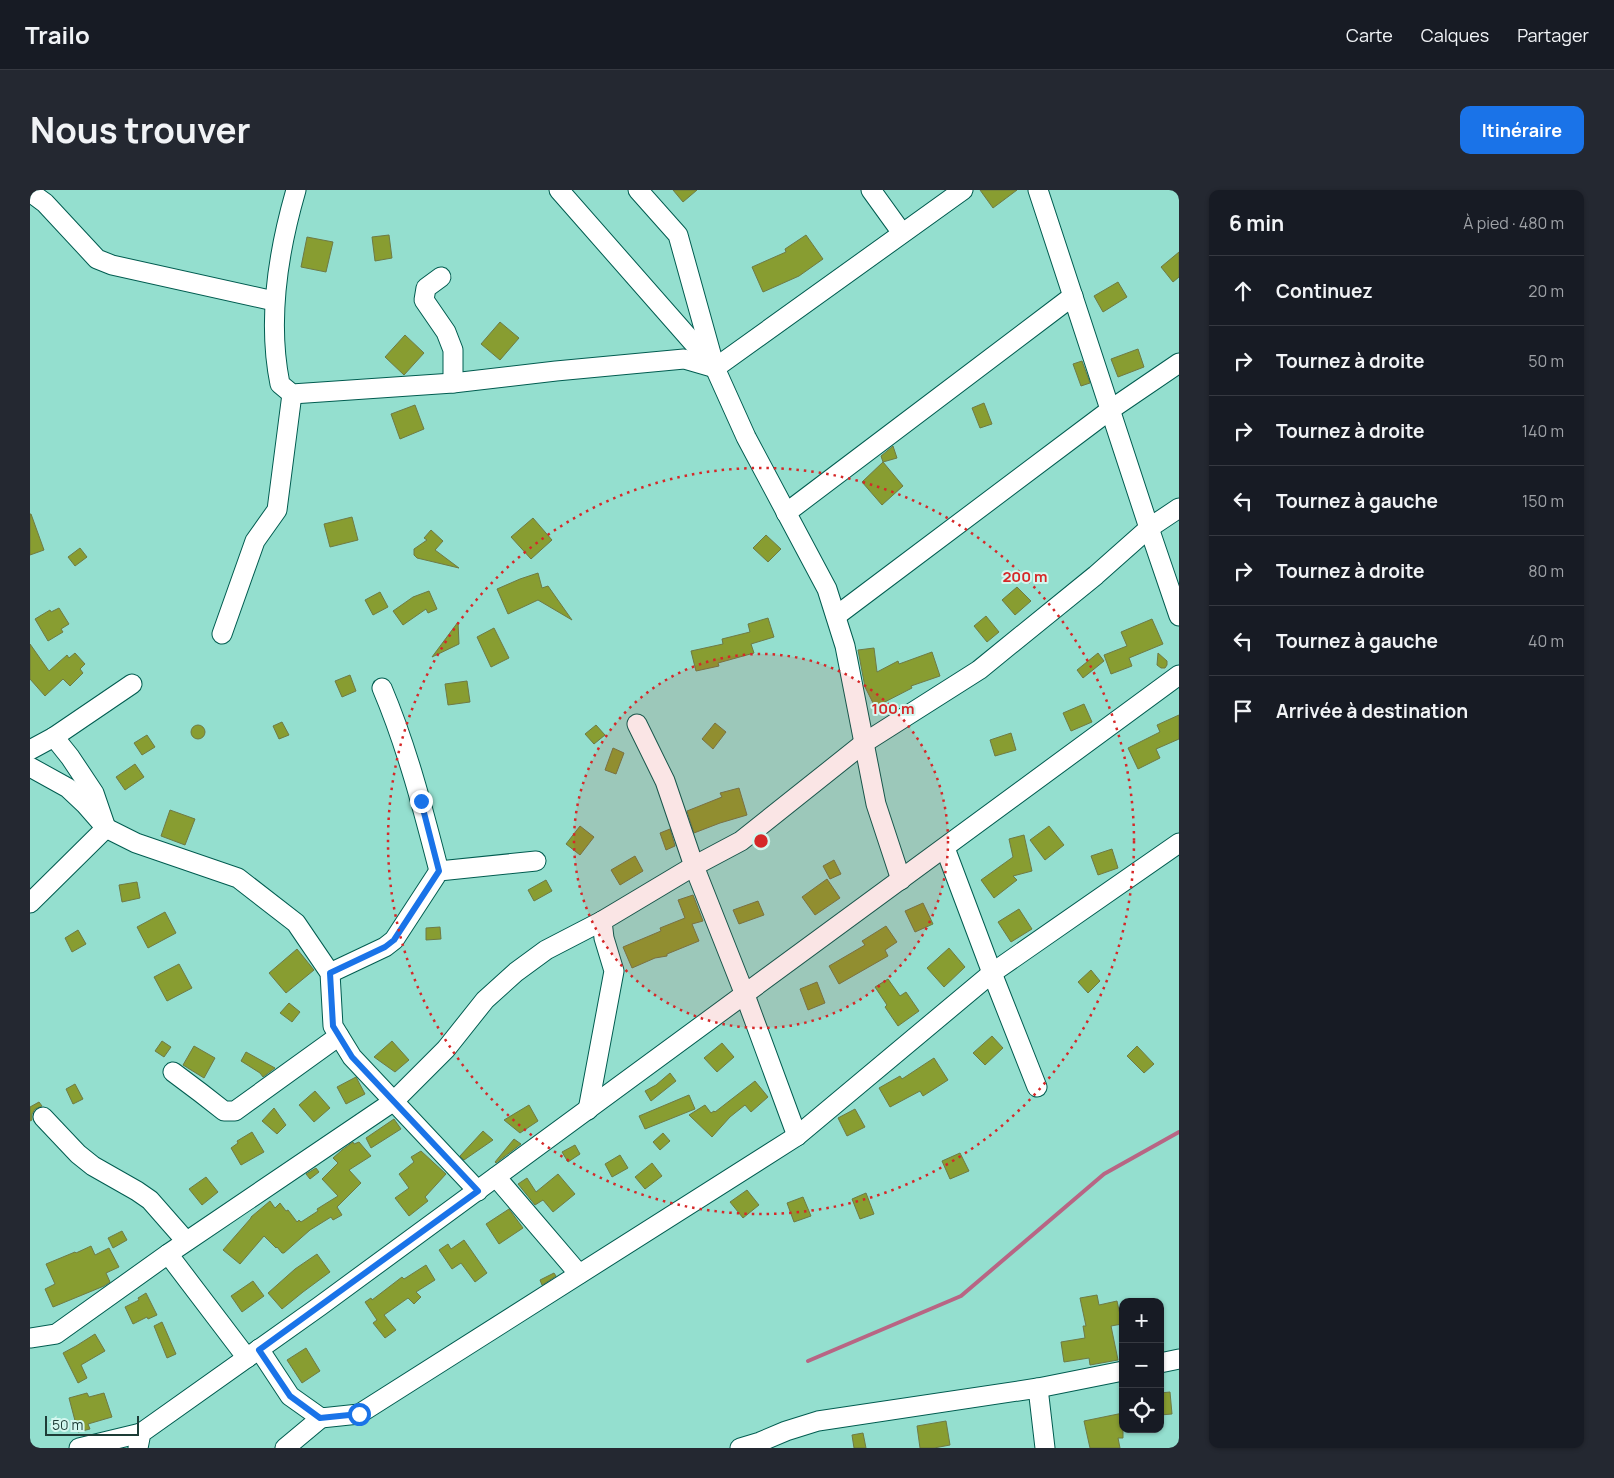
<!DOCTYPE html>
<html lang="fr">
<head>
<meta charset="utf-8">
<style>
	body { margin:0; font-family:Manrope,sans-serif; background:#242831; color:#f1f3f6 }
	.controls { position:absolute; right:15px; bottom:15px; display:grid; overflow:hidden; border-radius:10px; box-shadow:0 1px 4px #0004 }
	.controls button { width:45px; height:45px; display:grid; place-items:center; padding:0; border:0; border-bottom:1px solid #363941; background:#171b24; color:#f1f3f6; font:25px sans-serif }
	.scale { position:absolute; left:15px; bottom:12px; width:94px; box-sizing:border-box; padding-left:5px; border:2px solid #1d3c36; border-top:0; font-size:14px; line-height:18px; white-space:nowrap; color:#1d3c36; -webkit-text-stroke:4px #d4f7ef; paint-order:stroke }
	.stop { position:absolute; width:15px; height:15px; margin:-11px; border:4px solid #1a73e8; border-radius:50%; background:#fff }
	.stop.end { background:#1a73e8; border-color:#fff; box-shadow:0 1px 5px #0008 }
	.list { margin:0; padding:0; list-style:none }
	h2 { display:flex; justify-content:space-between; align-items:center; height:65px; margin:0; padding:0 20px; font-size:21px }
	h2 small { font-size:16px; font-weight:400; color:#9ea1a6 }
	.list li { display:grid; grid-template-columns:32px 1fr auto; gap:15px; align-items:center; box-sizing:border-box; height:70px; padding:0 20px; border-top:1px solid #363941 }
	.list b { display:block; font-size:19px; white-space:nowrap }
	.list em { font-size:16px; font-style:normal; color:#9ea1a6 }
	.icon { flex:none; width:28px; height:28px; fill:none; stroke:currentColor; stroke-width:2; stroke-linecap:round; stroke-linejoin:round }
	.map { position:relative; flex:none; width:1149px; height:1258px; overflow:hidden; border-radius:10px }
	header { display:flex; align-items:center; gap:30px; box-sizing:border-box; height:70px; padding:0 25px; background:#171b24; border-bottom:1px solid #363941 }
	header strong { font-size:24px }
	nav { display:flex; gap:28px; margin-inline-start:auto; font-size:18px }
	.intro { display:flex; align-items:center; justify-content:space-between; box-sizing:border-box; height:120px; padding:0 30px }
	h1 { margin:0; font-size:35px }
	.button { padding:12px 22px; border-radius:10px; background:#1a73e8; color:#fff; font-size:18px; font-weight:700 }
	main { display:flex; gap:30px; padding:0 30px }
	aside { flex:1; background:#171b24; border-radius:10px; box-shadow:0 1px 4px #0004 }
	.map>svg:first-child { display:block }
	.lines { fill:none; stroke-linecap:round; stroke-linejoin:round }
	.stream { stroke:#b86584; stroke-width:4 }
	.building { fill:#889d31; stroke:#6e7a45 }
	.minor-casing { stroke:#005c50; stroke-width:21 }
	.minor { stroke:#fff; stroke-width:19 }
	.route { stroke:#1a73e8; stroke-width:6 }
	.ring { fill:none; stroke:#d62828; stroke-width:2.5; stroke-dasharray:2.5 5 }
	.centre { fill:#d62828; stroke:#d4f7ef; stroke-width:2.5 }
	.ring-label { font-size:15px; text-anchor:middle; font-weight:bold; fill:#d62828; stroke:#d4f7ef; stroke-width:4; stroke-linejoin:round; paint-order:stroke }
</style>
</head>
<body>
<header>
<strong>Trailo</strong>
<nav><a>Carte</a><a>Calques</a><a>Partager</a></nav>
</header>
<div class="intro"><h1>Nous trouver</h1><a class="button">Itinéraire</a></div>
<main>
<div class="map">
<svg width="1149" height="1258" viewBox="0 0 1149 1258">
	<rect width="100%" height="100%" fill="#94dfcf"/>
	<g class="lines">
		<polyline class="stream" points="778,1171 931,1106 1074,984 1149,942"/>
	</g>
	<g class="building">
		<polygon points="643,0 667,0 653,12"/>
		<polygon points="950,0 987,0 963,18"/>
		<polygon points="359,45 362,68 345,71 342,47"/>
		<polygon points="776,45 793,69 769,86 733,102 722,77 756,62 755,59"/>
		<polygon points="277,47 303,52 296,82 271,77"/>
		<polygon points="1149,62 1149,87 1143,92 1131,77"/>
		<polygon points="1088,92 1097,107 1073,122 1064,106"/>
		<polygon points="470,132 489,148 470,170 451,154"/>
		<polygon points="375,145 394,163 374,185 355,167"/>
		<polygon points="1108,159 1114,177 1088,187 1081,169"/>
		<polygon points="1052,171 1060,193 1051,196 1043,174"/>
		<polygon points="954,213 962,234 950,238 942,218"/>
		<polygon points="385,215 394,239 370,249 361,224"/>
		<polygon points="863,256 867,268 853,272 851,266"/>
		<polygon points="853,272 873,296 852,315 832,292"/>
		<polygon points="0,324 1,324 14,360 0,365"/>
		<polygon points="322,327 328,350 300,357 294,334"/>
		<polygon points="503,328 522,350 501,369 481,347"/>
		<polygon points="401,340 413,351 405,360 429,378 387,368 384,365 384,359 397,350 394,348"/>
		<polygon points="736,345 751,359 738,372 723,358"/>
		<polygon points="50,358 57,367 45,376 38,367"/>
		<polygon points="508,383 512,398 518,396 542,430 508,410 478,424 467,399 490,389"/>
		<polygon points="987,397 1001,411 985,425 972,410"/>
		<polygon points="399,401 407,419 398,423 396,419 373,435 363,421 383,407"/>
		<polygon points="350,402 358,417 343,425 335,410"/>
		<polygon points="29,418 39,434 31,439 33,442 18,451 5,429 20,420 21,422"/>
		<polygon points="956,426 969,442 957,452 944,436"/>
		<polygon points="738,428 744,447 721,454 724,463 688,473 689,476 666,481 661,461 693,454 692,449 720,442 718,434"/>
		<polygon points="1122,429 1133,454 1099,468 1102,476 1081,484 1074,465 1097,456 1091,442"/>
		<polygon points="428,432 429,454 402,467"/>
		<polygon points="464,438 479,468 461,477 447,447"/>
		<polygon points="0,454 19,481 37,465 39,468 45,463 55,474 50,479 53,483 40,496 33,489 15,506 0,489"/>
		<polygon points="844,458 847,482 868,471 869,474 902,462 910,486 881,496 882,498 845,517 835,497 828,460"/>
		<polygon points="1068,463 1074,471 1053,488 1047,480"/>
		<polygon points="1128,463 1137,471 1137,475 1135,478 1131,478 1127,475"/>
		<polygon points="320,485 326,501 312,507 305,491"/>
		<polygon points="437,491 440,512 418,515 415,494"/>
		<polygon points="1054,514 1062,532 1041,541 1033,523"/>
		<polygon points="1149,525 1149,549 1126,559 1130,568 1108,579 1098,558 1130,542 1127,535"/>
		<polygon points="252,532 259,545 249,549 243,536"/>
		<polygon points="685,533 696,542 683,559 672,549"/>
		<circle cx="168" cy="542" r="7"/>
		<polygon points="566,535 575,545 564,554 555,544"/>
		<polygon points="981,543 986,560 965,566 960,550"/>
		<polygon points="117,545 125,557 112,565 104,553"/>
		<polygon points="583,558 594,563 586,584 575,580"/>
		<polygon points="105,574 114,587 95,600 86,587"/>
		<polygon points="709,598 717,625 690,633 664,643 657,621 692,607 690,603"/>
		<polygon points="140,620 165,629 155,655 131,646"/>
		<polygon points="550,636 564,647 550,665 536,654"/>
		<polygon points="1019,636 1034,655 1015,670 1000,650"/>
		<polygon points="640,639 645,656 636,660 630,643"/>
		<polygon points="994,645 1002,681 983,686 987,690 964,708 951,690 983,667 979,649"/>
		<polygon points="1082,659 1088,678 1068,685 1061,666"/>
		<polygon points="605,666 613,681 590,695 581,680"/>
		<polygon points="804,670 811,684 800,689 793,676"/>
		<polygon points="797,689 810,708 785,725 772,707"/>
		<polygon points="516,690 522,701 504,711 498,700"/>
		<polygon points="107,692 110,708 92,712 89,695"/>
		<polygon points="663,705 673,731 662,734 669,751 637,764 637,766 625,768 602,778 593,757 631,741 630,738 655,728 648,710"/>
		<polygon points="728,711 734,725 709,734 703,720"/>
		<polygon points="893,713 903,734 885,742 875,721"/>
		<polygon points="989,719 1002,739 981,752 968,732"/>
		<polygon points="135,722 146,743 118,758 107,737"/>
		<polygon points="856,736 867,752 855,760 858,766 809,794 799,776 835,755 832,751"/>
		<polygon points="410,737 411,749 396,750 396,738"/>
		<polygon points="48,740 56,754 42,762 35,748"/>
		<polygon points="919,758 935,777 914,797 897,778"/>
		<polygon points="267,759 284,780 256,803 239,783"/>
		<polygon points="149,774 162,798 137,811 124,787"/>
		<polygon points="1061,780 1070,791 1058,803 1048,792"/>
		<polygon points="858,789 870,806 876,802 889,821 868,836 855,817 857,815 845,797"/>
		<polygon points="787,792 795,813 778,820 770,799"/>
		<polygon points="259,813 270,822 262,832 250,823"/>
		<polygon points="962,846 973,858 955,875 943,863"/>
		<polygon points="132,851 141,857 134,867 125,861"/>
		<polygon points="362,851 379,870 365,882 344,867"/>
		<polygon points="692,853 704,867 687,882 674,868"/>
		<polygon points="164,856 185,868 174,888 153,875"/>
		<polygon points="1107,856 1124,874 1114,883 1097,866"/>
		<polygon points="216,862 245,878 233,887 230,883 211,871"/>
		<polygon points="904,868 918,890 893,906 890,901 860,917 849,898 870,886 872,889"/>
		<polygon points="640,883 646,891 621,911 615,901 626,895"/>
		<polygon points="326,887 335,904 316,914 307,897"/>
		<polygon points="725,891 738,907 721,922 715,915 700,927 682,947 659,925 675,915 681,923 684,921 685,922"/>
		<polygon points="45,894 53,909 43,914 36,899"/>
		<polygon points="285,901 300,918 284,932 269,915"/>
		<polygon points="659,905 665,919 615,939 609,926"/>
		<polygon points="9,912 12,916 5,919 2,924 2,930 0,931 0,917"/>
		<polygon points="499,915 508,931 490,943 474,930"/>
		<polygon points="244,918 256,935 247,944 232,931"/>
		<polygon points="825,919 835,937 817,946 808,928"/>
		<polygon points="364,929 371,939 341,958 336,948"/>
		<polygon points="453,941 463,950 434,970 430,966"/>
		<polygon points="222,942 234,962 211,975 201,958 208,953 207,951"/>
		<polygon points="633,943 640,951 630,960 623,952"/>
		<polygon points="484,949 491,954 466,973 465,972"/>
		<polygon points="323,952 324,954 329,952 341,966 319,980 331,993 307,1017 312,1025 303,1030 301,1027 280,1040 254,1063 252,1063 247,1057 246,1058 234,1046 210,1074 193,1060 221,1028 221,1027 240,1011 245,1018 250,1013 256,1021 258,1020 267,1032 269,1030 271,1032 288,1021 287,1019 308,1006 292,989 308,973 303,968 312,960"/>
		<polygon points="545,955 550,964 538,972 532,962"/>
		<polygon points="391,961 416,984 395,1007 398,1011 379,1026 365,1008 379,998 369,984 384,972 381,967"/>
		<polygon points="930,963 939,981 920,989 912,971"/>
		<polygon points="590,965 598,978 582,987 575,974"/>
		<polygon points="622,973 632,986 615,999 605,987"/>
		<polygon points="286,978 289,982 280,989 276,984"/>
		<polygon points="528,984 545,1004 523,1022 513,1010 505,1015 488,994 497,988 506,1002"/>
		<polygon points="176,987 188,1002 172,1015 159,999"/>
		<polygon points="717,1000 729,1015 713,1028 700,1012"/>
		<polygon points="836,1003 844,1024 830,1029 822,1009"/>
		<polygon points="773,1007 781,1026 764,1032 757,1013"/>
		<polygon points="479,1019 493,1038 469,1054 456,1034"/>
		<polygon points="92,1041 97,1050 83,1058 78,1048"/>
		<polygon points="434,1050 457,1083 445,1092 431,1073 422,1079 409,1060 418,1054 421,1059"/>
		<polygon points="61,1056 65,1065 79,1058 89,1077 76,1083 80,1092 74,1096 23,1117 15,1099 25,1094 16,1074 45,1062 46,1063"/>
		<polygon points="287,1064 300,1082 273,1102 252,1119 238,1103 265,1079"/>
		<polygon points="396,1075 405,1090 386,1102 391,1107 384,1114 378,1108 354,1125 366,1140 355,1148 343,1133 347,1130 335,1112 341,1108 342,1110 372,1087 374,1089"/>
		<polygon points="524,1083 526,1086 512,1095 510,1090"/>
		<polygon points="223,1091 234,1106 212,1122 201,1106"/>
		<polygon points="116,1103 127,1125 118,1129 117,1127 103,1134 95,1117 109,1110 108,1108"/>
		<polygon points="1067,1105 1069,1115 1087,1111 1092,1134 1081,1136 1088,1170 1060,1175 1059,1168 1034,1172 1031,1152 1055,1148 1053,1136 1056,1136 1050,1108"/>
		<polygon points="132,1132 146,1164 137,1168 124,1136"/>
		<polygon points="65,1144 75,1161 51,1175 57,1188 48,1193 33,1163 46,1156"/>
		<polygon points="276,1158 290,1181 272,1193 257,1170"/>
		<polygon points="1140,1202 1142,1224 1130,1225 1130,1203"/>
		<polygon points="57,1203 59,1207 74,1203 82,1227 58,1234 60,1239 48,1242 39,1208"/>
		<polygon points="1093,1223 1093,1248 1088,1248 1090,1258 1060,1258 1054,1231"/>
		<polygon points="916,1231 920,1255 904,1258 890,1258 887,1236"/>
		<polygon points="833,1243 836,1258 824,1258 822,1245"/>
	</g>
	<g class="lines">
		<defs>
			<g id="minor">
				<path d="M266 0C248 62 237 130 250 194L262 204 423 193 526 181 654 169 685 178"/>
				<polyline points="529,0 681,173"/>
				<polyline points="608,0 648,45 685,178 716,247 797,399 815,456 846,614 871,690"/>
				<polyline points="841,0 872,43"/>
				<polyline points="1008,0 1119,338 1149,426"/>
				<polyline points="0,2 15,13 67,69 82,75 244,111"/>
				<polyline points="411,87 396,98 394,110 416,142 423,160 423,193"/>
				<polyline points="685,178 933,0"/>
				<polyline points="756,323 1043,106"/>
				<polyline points="806,426 1080,220 1149,173"/>
				<polyline points="192,444 225,351 247,320 262,204"/>
				<path d="M352 498C377 557 393 619 409 681"/>
				<polyline points="607,534 635,591 664,676 715,805 767,946"/>
				<polyline points="0,560 24,547 102,494"/>
				<polyline points="0,577 38,598 55,614 76,638 106,653 208,688 266,733 300,783 303,836 322,867 448,1001"/>
				<polyline points="915,658 962,783 1007,897"/>
				<polyline points="0,713 76,638 64,603 40,567 24,547"/>
				<polyline points="300,783 355,757 364,750 409,681 506,671"/>
				<polyline points="143,882 171,903 194,921 205,921 309,846"/>
				<polyline points="558,920 584,781 574,748 572,731 664,676 711,651 834,553 949,480 1066,385 1119,338 1149,318"/>
				<polyline points="13,927 48,964 63,976 107,1001 120,1010 156,1051"/>
				<polyline points="466,987 549,1084"/>
				<polyline points="138,1064 217,1168"/>
				<polyline points="0,1148 26,1144 138,1064 364,911 416,859 455,810 486,782 516,760 572,731"/>
				<polyline points="229,1159 260,1206 291,1228 329,1224 767,946 962,783 1149,653"/>
				<polyline points="1130,1173 1149,1169"/>
				<polyline points="1008,1198 1015,1258"/>
				<polyline points="49,1258 111,1243"/>
				<polyline points="108,1258 111,1243 290,1116 1149,485"/>
				<polyline points="255,1258 291,1228"/>
				<polyline points="710,1258 730,1252 756,1241 788,1231 1008,1198 1093,1181"/>
			</g>
		</defs>
		<use href="#minor" class="minor-casing"/>
		<use href="#minor" class="minor"/>
	</g>
	<g class="lines">
		<polyline class="route" points="329,1224 290,1228 260,1206 229,1160 448,1001 322,867 303,836 300,783 355,757 364,750 409,681 391,611"/>
	</g>
	<circle cx="731" cy="651" r="187" fill="#d62828" fill-opacity=".12"/>
	<g class="ring">
		<circle cx="731" cy="651" r="187"/>
		<circle cx="731" cy="651" r="373"/>
	</g>
	<circle cx="731" cy="651" r="8" class="centre"/>
	<g class="ring-label">
		<text x="995" y="392">200 m</text>
		<text x="863" y="524">100 m</text>
	</g>
</svg>
<div class="controls">
<button>+</button>
<button>−</button>
<button><svg class="icon" aria-label="locate" viewBox="0 0 24 24"><circle cx="12" cy="12" r="6"/><path d="M12 2v4M12 18v4M2 12h4M18 12h4"/></svg></button>
</div>
<div class="scale">50 m</div>
<div class="stop" style="left:329px;top:1224px"></div>
<div class="stop end" style="left:391px;top:611px"></div>
</div>
<aside>
<h2>6 min<small>À pied · 480 m</small></h2>
<ul class="list">
<li><svg class="icon" aria-label="ahead" viewBox="0 0 24 24"><path d="M12 20V5M6 11l6-6 6 6"/></svg><div><b>Continuez</b></div><em>20 m</em></li>
<li><svg class="icon" aria-label="right" viewBox="0 0 24 24"><path d="M7 20v-9h11M14 6l5 5-5 5"/></svg><div><b>Tournez à droite</b></div><em>50 m</em></li>
<li><svg class="icon" aria-label="right" viewBox="0 0 24 24"><path d="M7 20v-9h11M14 6l5 5-5 5"/></svg><div><b>Tournez à droite</b></div><em>140 m</em></li>
<li><svg class="icon" aria-label="left" viewBox="0 0 24 24"><path d="M17 20v-9H6M10 6l-5 5 5 5"/></svg><div><b>Tournez à gauche</b></div><em>150 m</em></li>
<li><svg class="icon" aria-label="right" viewBox="0 0 24 24"><path d="M7 20v-9h11M14 6l5 5-5 5"/></svg><div><b>Tournez à droite</b></div><em>80 m</em></li>
<li><svg class="icon" aria-label="left" viewBox="0 0 24 24"><path d="M17 20v-9H6M10 6l-5 5 5 5"/></svg><div><b>Tournez à gauche</b></div><em>40 m</em></li>
<li><svg class="icon" aria-label="arrive" viewBox="0 0 24 24"><path d="M6 21V4h12l-3 4 3 4H6"/></svg><div><b>Arrivée à destination</b></div></li>
</ul>
</aside>
</main>
</body>
</html>
